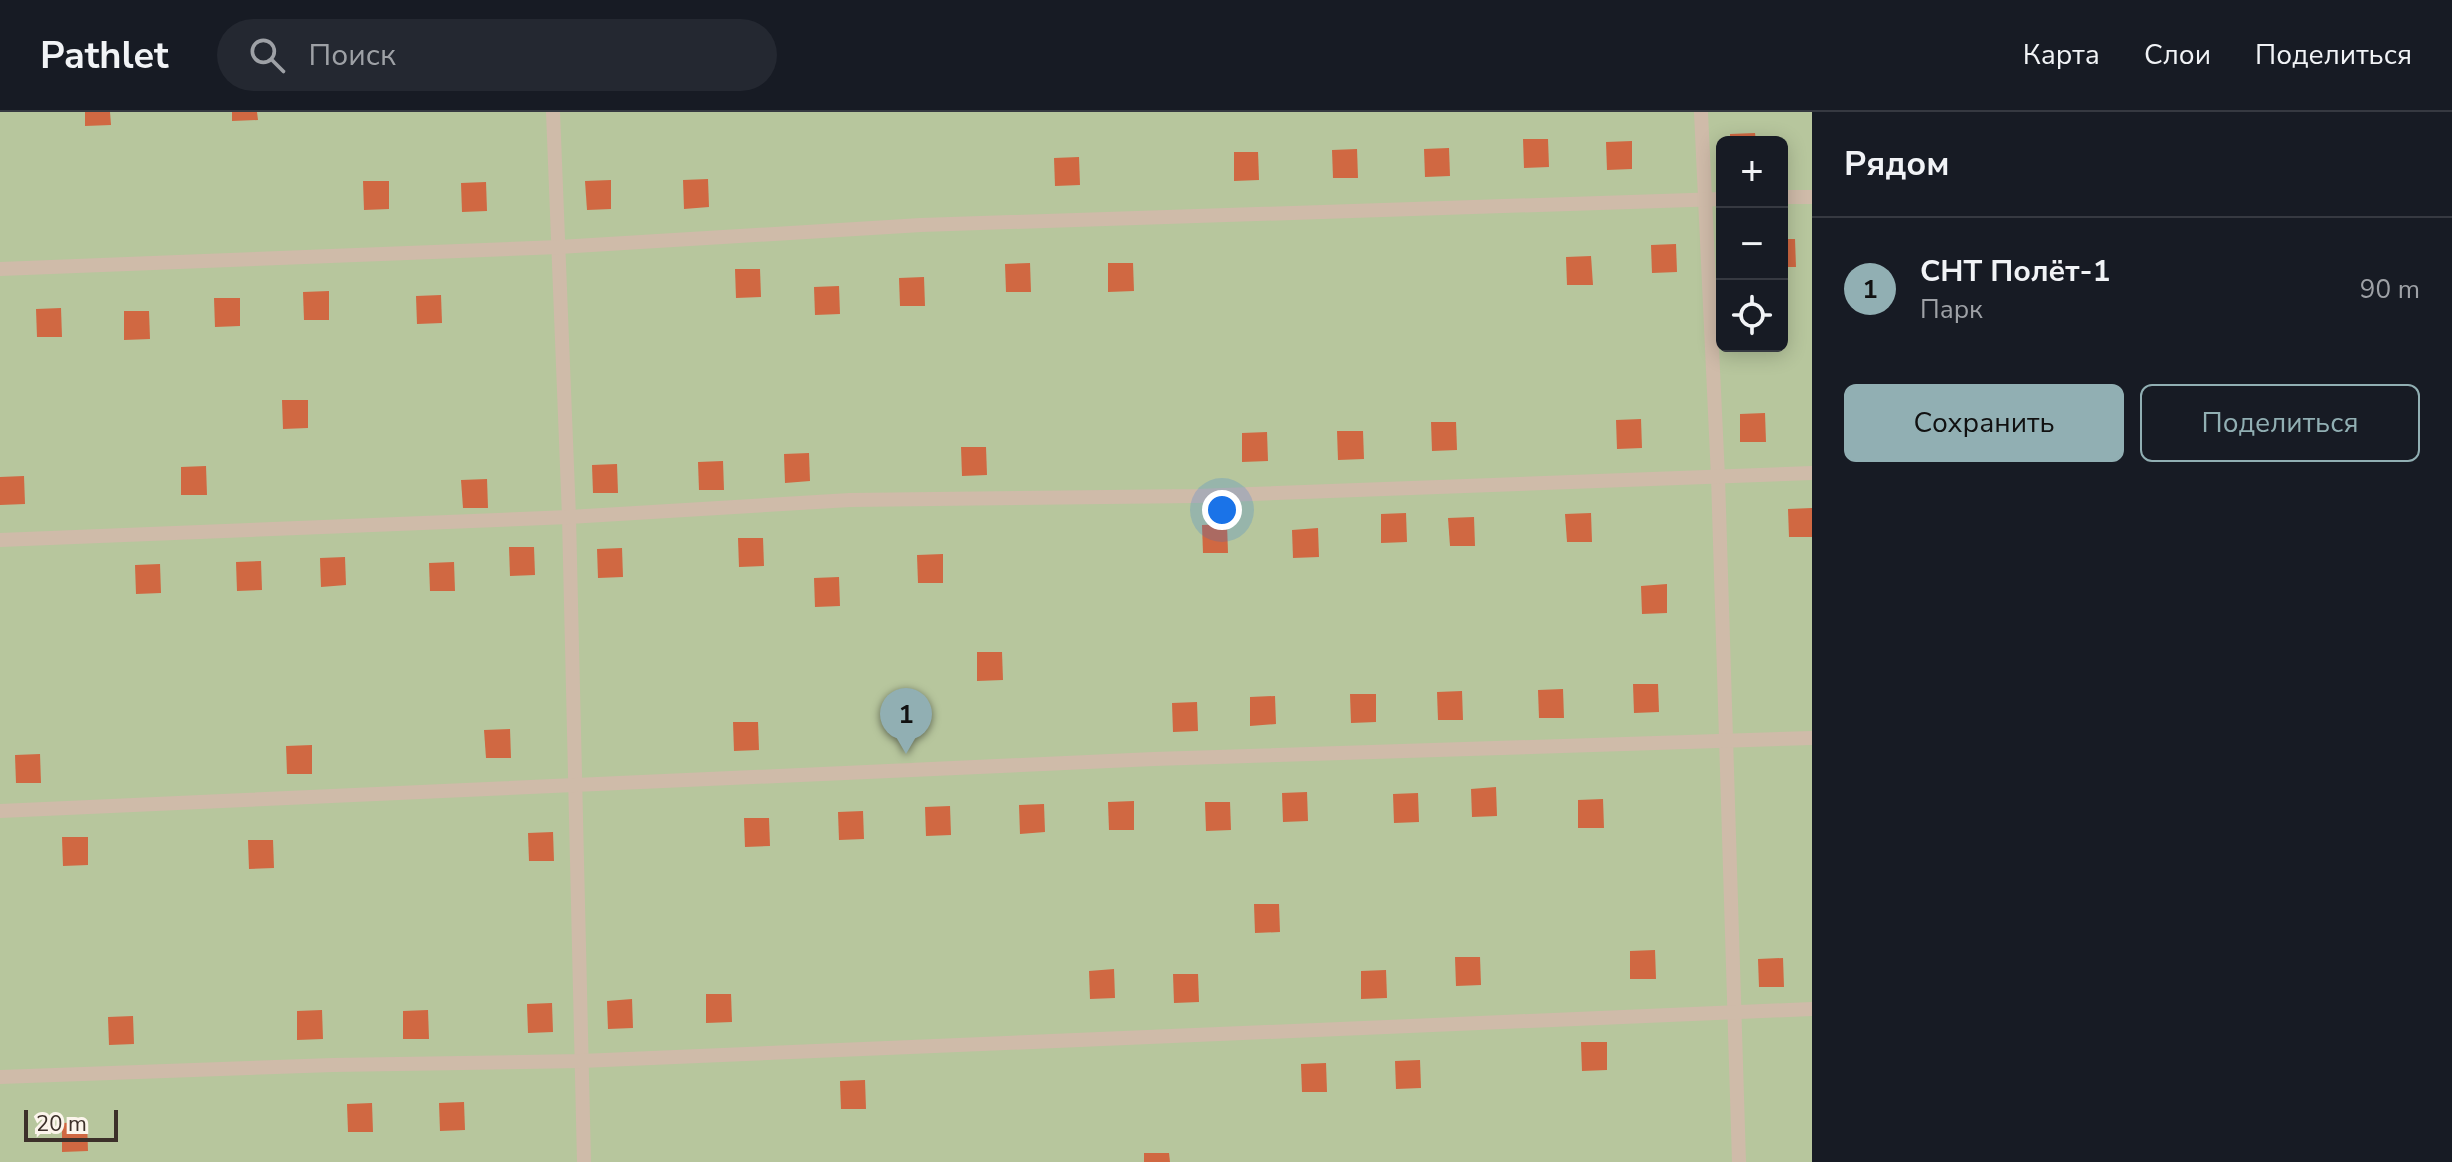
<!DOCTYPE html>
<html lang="ru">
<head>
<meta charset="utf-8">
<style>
	body { margin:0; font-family:"Nunito Sans",sans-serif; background:#242831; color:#f1f3f6 }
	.controls { position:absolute; right:24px; top:24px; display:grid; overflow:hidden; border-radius:12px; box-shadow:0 4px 20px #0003 }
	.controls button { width:72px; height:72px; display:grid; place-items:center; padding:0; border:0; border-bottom:2px solid #363941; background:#171b24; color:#f1f3f6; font:40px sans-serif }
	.scale { position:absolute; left:24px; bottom:20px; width:94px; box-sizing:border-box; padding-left:8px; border:4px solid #3c302a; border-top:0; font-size:22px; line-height:28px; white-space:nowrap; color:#3c302a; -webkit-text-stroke:6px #fcf5ec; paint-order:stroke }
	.you { position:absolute; left:1222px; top:398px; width:28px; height:28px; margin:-20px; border:6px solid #fff; border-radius:50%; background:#1a73e8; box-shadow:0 0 0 12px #1a73e833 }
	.badge { display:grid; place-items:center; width:52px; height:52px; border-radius:50%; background:#91afb3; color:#111; font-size:26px; font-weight:700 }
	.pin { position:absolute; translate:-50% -66px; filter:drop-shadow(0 2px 4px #0008) }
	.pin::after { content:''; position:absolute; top:42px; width:28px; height:24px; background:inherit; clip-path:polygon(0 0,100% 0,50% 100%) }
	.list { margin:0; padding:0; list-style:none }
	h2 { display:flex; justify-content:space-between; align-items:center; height:104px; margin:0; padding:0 32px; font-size:34px }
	h2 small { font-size:26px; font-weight:400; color:#9ea1a6 }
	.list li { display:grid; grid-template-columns:52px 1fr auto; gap:24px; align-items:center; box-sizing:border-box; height:144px; padding:0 32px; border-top:2px solid #363941 }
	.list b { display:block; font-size:30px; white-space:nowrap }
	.list p { margin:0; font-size:26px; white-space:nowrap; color:#9ea1a6 }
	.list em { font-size:26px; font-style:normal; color:#9ea1a6 }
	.actions { display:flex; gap:16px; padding:24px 32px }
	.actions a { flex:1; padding:18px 0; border:2px solid #91afb3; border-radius:12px; text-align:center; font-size:28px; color:#91afb3 }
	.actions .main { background:#91afb3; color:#111 }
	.icon { flex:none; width:44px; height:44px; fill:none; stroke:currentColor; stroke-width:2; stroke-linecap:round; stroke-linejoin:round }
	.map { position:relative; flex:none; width:1812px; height:1050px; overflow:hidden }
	header { display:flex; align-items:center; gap:48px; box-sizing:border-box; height:112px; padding:0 40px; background:#171b24; border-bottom:2px solid #363941 }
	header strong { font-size:38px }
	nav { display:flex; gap:44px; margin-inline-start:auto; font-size:28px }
	.search { width:560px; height:72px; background:#242831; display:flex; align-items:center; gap:20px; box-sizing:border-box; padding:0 28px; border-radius:44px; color:#9ea1a6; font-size:30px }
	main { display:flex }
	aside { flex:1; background:#171b24 }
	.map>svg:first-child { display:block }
	.green { fill:#b7c69d; fill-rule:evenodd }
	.building { fill:#d06842 }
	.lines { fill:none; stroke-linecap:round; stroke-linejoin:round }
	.service { stroke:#cfbba9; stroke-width:14 }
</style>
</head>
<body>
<header>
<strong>Pathlet</strong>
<div class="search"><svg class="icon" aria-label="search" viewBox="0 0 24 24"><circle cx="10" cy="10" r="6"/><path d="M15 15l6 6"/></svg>Поиск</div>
<nav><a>Карта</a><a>Слои</a><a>Поделиться</a></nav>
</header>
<main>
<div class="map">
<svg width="1812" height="1050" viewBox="0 0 1812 1050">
	<rect width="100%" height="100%" fill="#f5ebdf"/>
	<path class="green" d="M0 0H1812V1050H0ZM1722 30H1782V234H1722Z"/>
	<g class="building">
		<polygon points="85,0 110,0 111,13 85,14"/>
		<polygon points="232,0 257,0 258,8 232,9"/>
		<polygon points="1755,21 1756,30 1730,30 1730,22"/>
		<polygon points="1523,27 1548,27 1549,55 1524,56"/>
		<polygon points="1632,29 1632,57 1607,58 1606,30"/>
		<polygon points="1449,36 1450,64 1425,65 1424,37"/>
		<polygon points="1357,37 1358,66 1333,66 1332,38"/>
		<polygon points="1234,40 1258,40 1259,68 1234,69"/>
		<polygon points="1079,45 1080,73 1055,74 1054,46"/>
		<polygon points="708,67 709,95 684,97 683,68"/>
		<polygon points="611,68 611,97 587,98 585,69"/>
		<polygon points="363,69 389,69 389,97 364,98"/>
		<polygon points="486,70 487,99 462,100 461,71"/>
		<polygon points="1782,127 1795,127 1796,155 1782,155"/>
		<polygon points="1676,132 1677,160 1652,161 1651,133"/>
		<polygon points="1591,144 1593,173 1567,173 1566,145"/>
		<polygon points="1030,151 1031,180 1006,180 1005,152"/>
		<polygon points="1108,151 1133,151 1134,179 1108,180"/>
		<polygon points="735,157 760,157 761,185 736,186"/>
		<polygon points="924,165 925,194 900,194 899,166"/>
		<polygon points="839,174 840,202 815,203 814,175"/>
		<polygon points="329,179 329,208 304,208 303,180"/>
		<polygon points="441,183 442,211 417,212 416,184"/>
		<polygon points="214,186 240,186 240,214 215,215"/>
		<polygon points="61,196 62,225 37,225 36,197"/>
		<polygon points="124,199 149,199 150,227 124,228"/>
		<polygon points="282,288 308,288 308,316 283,317"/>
		<polygon points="1765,301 1766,330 1740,330 1740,302"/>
		<polygon points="1641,307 1642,336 1617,337 1616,308"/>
		<polygon points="1431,310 1456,310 1457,338 1432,339"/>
		<polygon points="1337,319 1363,319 1364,347 1338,348"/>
		<polygon points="1267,320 1268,349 1242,350 1242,321"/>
		<polygon points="961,335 986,335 987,363 962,364"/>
		<polygon points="809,341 810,369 785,371 784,342"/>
		<polygon points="723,349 724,378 699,378 698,350"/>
		<polygon points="617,352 618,381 593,381 592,353"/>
		<polygon points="206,354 207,383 181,383 181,355"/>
		<polygon points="24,364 25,392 0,393 0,365"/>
		<polygon points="487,367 488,396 463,396 461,368"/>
		<polygon points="1812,396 1812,425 1789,425 1788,397"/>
		<polygon points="1406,401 1407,430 1381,431 1381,402"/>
		<polygon points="1591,401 1592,430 1567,430 1565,402"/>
		<polygon points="1474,405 1475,434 1450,434 1448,406"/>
		<polygon points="1227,412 1228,441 1203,441 1202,413"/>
		<polygon points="1318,416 1319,445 1293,446 1292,418"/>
		<polygon points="738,426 763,426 764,454 739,455"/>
		<polygon points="509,435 534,435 535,463 510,464"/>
		<polygon points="622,436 623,465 598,466 597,437"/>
		<polygon points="943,442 943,471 918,471 917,443"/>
		<polygon points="345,445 346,473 321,475 320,446"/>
		<polygon points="261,449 262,478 237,479 236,450"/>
		<polygon points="454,450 455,479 430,479 429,451"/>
		<polygon points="160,452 161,481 136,482 135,453"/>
		<polygon points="839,465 840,494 815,495 814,466"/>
		<polygon points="1667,472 1667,501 1642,502 1641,474"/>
		<polygon points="977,540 1002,540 1003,568 977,569"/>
		<polygon points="1633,572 1658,572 1659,600 1634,601"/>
		<polygon points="1563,577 1564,606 1539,606 1538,578"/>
		<polygon points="1462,579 1463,608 1438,608 1437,580"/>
		<polygon points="1350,582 1376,582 1376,610 1351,611"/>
		<polygon points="1275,584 1276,612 1250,614 1250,585"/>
		<polygon points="1197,590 1198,619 1173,620 1172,591"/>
		<polygon points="733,610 758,610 759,638 734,639"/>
		<polygon points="510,617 511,646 486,646 484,618"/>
		<polygon points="312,633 312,662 287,662 286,634"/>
		<polygon points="40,642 41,671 16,671 15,643"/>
		<polygon points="1496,675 1497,704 1472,705 1471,677"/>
		<polygon points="1307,680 1308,709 1283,710 1282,681"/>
		<polygon points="1418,681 1419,710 1394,711 1393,682"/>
		<polygon points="1603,687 1604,716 1578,716 1578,688"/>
		<polygon points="1134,689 1134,718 1109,718 1108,690"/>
		<polygon points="1205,690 1230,690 1231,718 1206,719"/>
		<polygon points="1044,692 1045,720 1020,722 1019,693"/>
		<polygon points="950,694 951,723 926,724 925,695"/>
		<polygon points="863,699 864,727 839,728 838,700"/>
		<polygon points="744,706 769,706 770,734 745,735"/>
		<polygon points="553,720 554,749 529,749 528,721"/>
		<polygon points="62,725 88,725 88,753 63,754"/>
		<polygon points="248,728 273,728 274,756 249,757"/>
		<polygon points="1254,792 1279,792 1280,820 1255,821"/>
		<polygon points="1655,838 1656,867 1630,867 1630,839"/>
		<polygon points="1455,845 1480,845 1481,873 1456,874"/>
		<polygon points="1783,846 1784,875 1759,875 1758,847"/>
		<polygon points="1114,857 1115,886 1090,887 1089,859"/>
		<polygon points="1386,858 1387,886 1361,887 1361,859"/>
		<polygon points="1173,862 1198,862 1199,890 1174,891"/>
		<polygon points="706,882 731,882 732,910 706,911"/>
		<polygon points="632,887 633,916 608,917 607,889"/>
		<polygon points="552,891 553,920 528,921 527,892"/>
		<polygon points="322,898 323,927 297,928 297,899"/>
		<polygon points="428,898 429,927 403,927 403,899"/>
		<polygon points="133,904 134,932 109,933 108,905"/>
		<polygon points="1581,930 1607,930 1607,958 1582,959"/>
		<polygon points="1420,948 1421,976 1396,977 1395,949"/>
		<polygon points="1326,951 1327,980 1302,980 1301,952"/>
		<polygon points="865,968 866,997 841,997 840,969"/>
		<polygon points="464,990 465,1018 440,1019 439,991"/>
		<polygon points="372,991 373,1020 348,1020 347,992"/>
		<polygon points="87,1010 88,1039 62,1040 62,1011"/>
		<polygon points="1144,1041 1169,1041 1170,1050 1144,1050"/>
	</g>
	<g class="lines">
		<g class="service">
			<polyline points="553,0 569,405 584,1050"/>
			<polyline points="1701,0 1718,365 1739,1050"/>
			<polyline points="1782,85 1812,85"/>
			<polyline points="0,157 559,135 921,113 1722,87"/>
			<polyline points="0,428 569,405 850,388 1197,384 1812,361"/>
			<polyline points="0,699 1154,647 1812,626"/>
			<polyline points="0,965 333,953 581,949 1812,897"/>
		</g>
	</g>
</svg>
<div class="controls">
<button>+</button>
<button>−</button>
<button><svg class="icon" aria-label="locate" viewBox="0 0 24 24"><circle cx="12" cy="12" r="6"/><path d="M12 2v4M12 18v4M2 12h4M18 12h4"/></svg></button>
</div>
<div class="scale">20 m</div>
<div class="you"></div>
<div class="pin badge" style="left:906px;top:642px">1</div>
</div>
<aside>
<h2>Рядом<small></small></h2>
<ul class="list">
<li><span class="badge">1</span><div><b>СНТ Полёт-1</b><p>Парк</p></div><em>90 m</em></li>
</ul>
<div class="actions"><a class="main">Сохранить</a><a>Поделиться</a></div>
</aside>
</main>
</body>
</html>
